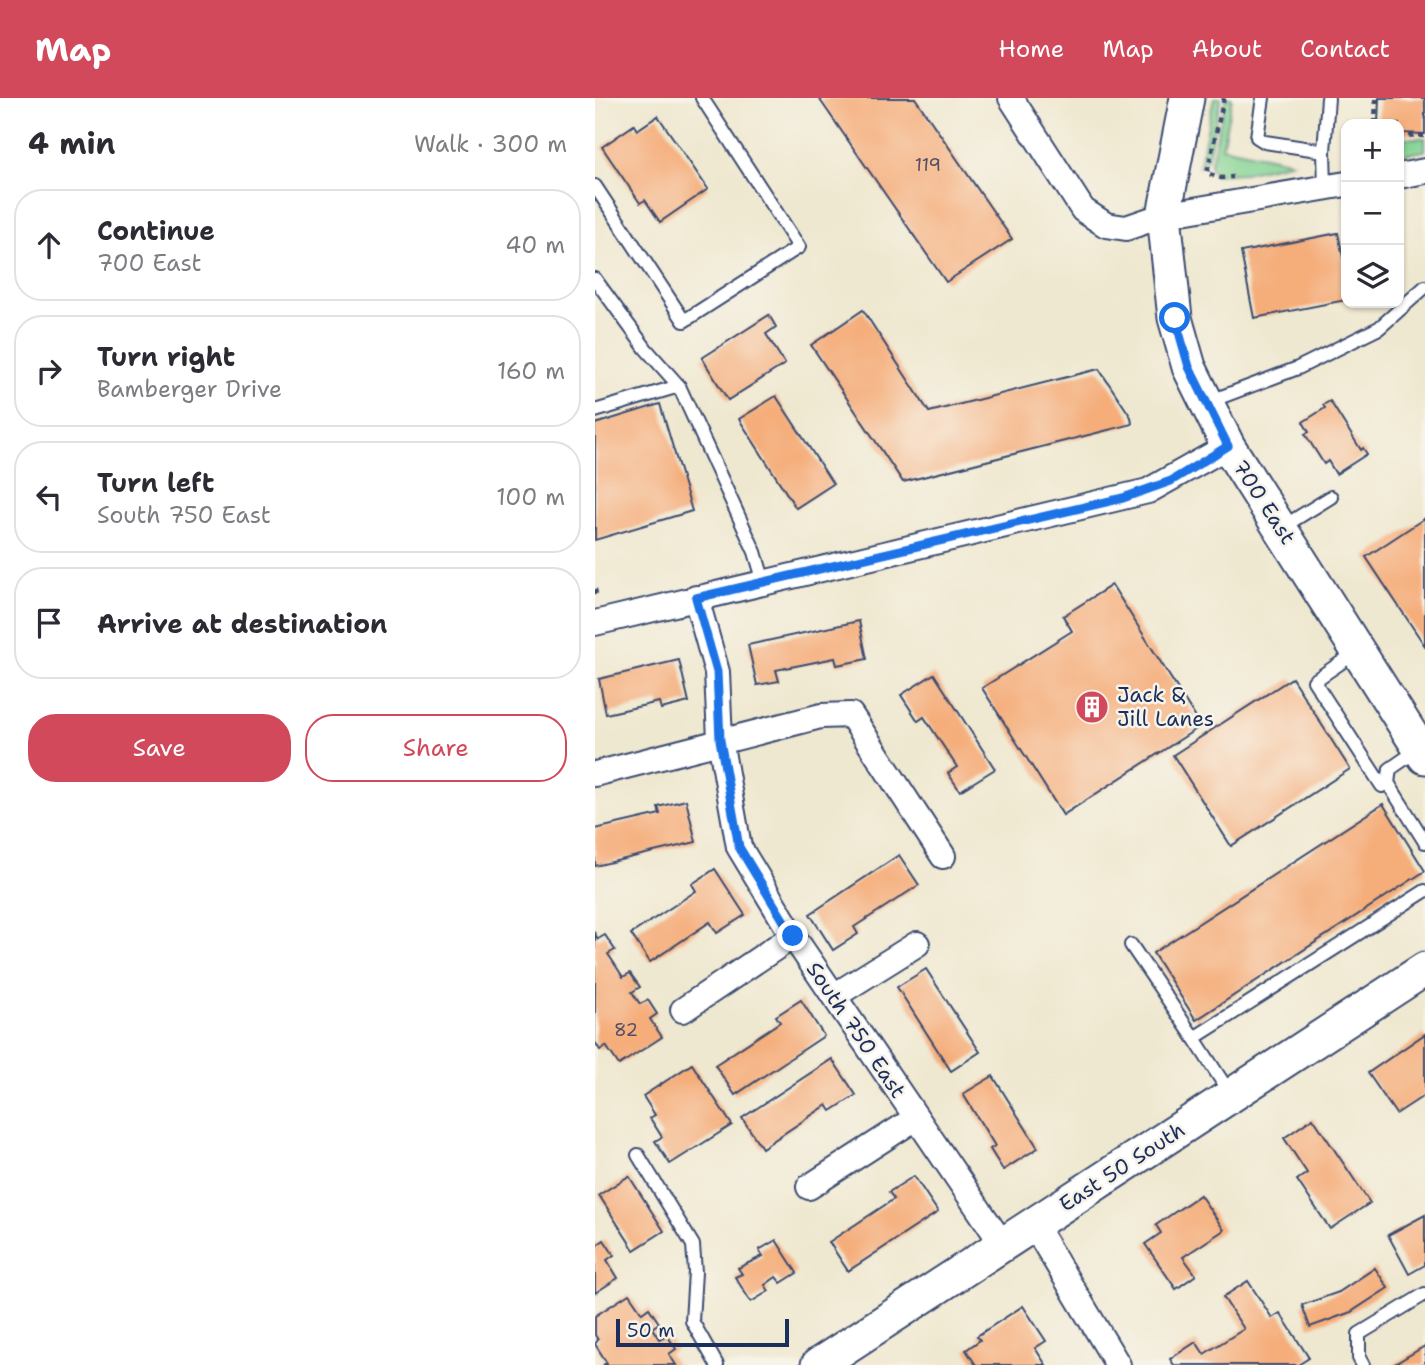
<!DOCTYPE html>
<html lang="en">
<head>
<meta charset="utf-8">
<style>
	body { margin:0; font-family:"Shantell Sans",sans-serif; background:#f7f7f7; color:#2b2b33 }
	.controls { position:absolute; right:21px; top:21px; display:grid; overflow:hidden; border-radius:14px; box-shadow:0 2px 5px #0004 }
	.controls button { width:63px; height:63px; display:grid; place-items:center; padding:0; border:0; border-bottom:2px solid #e1e1e2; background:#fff; color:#2b2b33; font:35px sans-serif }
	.scale { position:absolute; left:21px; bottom:18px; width:173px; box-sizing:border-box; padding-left:7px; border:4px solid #1b2f5e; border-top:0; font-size:19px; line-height:24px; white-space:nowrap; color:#1b2f5e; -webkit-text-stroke:5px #f7f3e8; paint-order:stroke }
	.stop { position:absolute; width:21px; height:21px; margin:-16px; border:5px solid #1a73e8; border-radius:50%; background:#fff }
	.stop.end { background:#1a73e8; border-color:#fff; box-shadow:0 2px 7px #0008 }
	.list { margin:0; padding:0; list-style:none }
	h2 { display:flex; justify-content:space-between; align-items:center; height:91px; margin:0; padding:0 28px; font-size:30px }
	h2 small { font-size:23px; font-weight:400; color:#7c7c81 }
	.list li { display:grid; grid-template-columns:46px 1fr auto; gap:21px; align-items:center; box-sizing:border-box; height:112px; margin:0 14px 14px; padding:0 14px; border:2px solid #e1e1e2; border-radius:28px }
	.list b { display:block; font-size:26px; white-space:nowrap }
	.list p { margin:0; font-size:23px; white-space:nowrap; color:#7c7c81 }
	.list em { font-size:23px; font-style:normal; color:#7c7c81 }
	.actions { display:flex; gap:14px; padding:21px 28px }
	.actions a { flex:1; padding:16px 0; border:2px solid #d1495b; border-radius:28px; text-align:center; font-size:24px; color:#d1495b }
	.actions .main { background:#d1495b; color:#fff }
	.icon { flex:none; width:38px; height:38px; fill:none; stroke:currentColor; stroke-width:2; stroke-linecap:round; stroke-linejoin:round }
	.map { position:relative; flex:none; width:830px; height:1267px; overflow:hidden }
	header { display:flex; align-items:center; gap:42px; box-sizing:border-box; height:98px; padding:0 35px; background:#d1495b; color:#fff }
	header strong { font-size:33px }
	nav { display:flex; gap:38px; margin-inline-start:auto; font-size:24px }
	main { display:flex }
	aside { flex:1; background:#fff }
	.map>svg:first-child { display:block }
	.green { fill:#82d292; stroke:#4e8078; stroke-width:2 }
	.building { fill:#f5ad7a }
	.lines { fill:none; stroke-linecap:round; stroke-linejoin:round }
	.lane-casing { stroke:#3b4b6f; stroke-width:16 }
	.street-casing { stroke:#3b4b6f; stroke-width:28 }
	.secondary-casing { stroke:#3b4b6f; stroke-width:37 }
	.path { stroke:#3b4b6f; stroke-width:4.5; stroke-dasharray:5 5; stroke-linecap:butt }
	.lane { stroke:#fff; stroke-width:12 }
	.street { stroke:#fff; stroke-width:24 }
	.secondary { stroke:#fff; stroke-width:33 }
	.route { stroke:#1a73e8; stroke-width:9 }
	.labels { text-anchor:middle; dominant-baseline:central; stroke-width:5; stroke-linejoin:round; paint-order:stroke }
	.number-label { font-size:18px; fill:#524e65 }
	.street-label { font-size:21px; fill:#1b2f5e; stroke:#f7f3e8 }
	.poi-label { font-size:21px; fill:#1b2f5e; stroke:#f7f3e8; text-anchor:start }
</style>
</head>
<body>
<header>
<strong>Map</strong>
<nav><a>Home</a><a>Map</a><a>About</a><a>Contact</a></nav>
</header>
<main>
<aside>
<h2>4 min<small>Walk · 300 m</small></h2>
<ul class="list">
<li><svg class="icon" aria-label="ahead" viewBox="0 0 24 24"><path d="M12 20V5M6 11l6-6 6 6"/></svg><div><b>Continue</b><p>700 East</p></div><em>40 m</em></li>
<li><svg class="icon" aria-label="right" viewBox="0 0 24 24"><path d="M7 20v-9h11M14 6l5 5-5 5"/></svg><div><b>Turn right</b><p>Bamberger Drive</p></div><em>160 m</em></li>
<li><svg class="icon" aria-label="left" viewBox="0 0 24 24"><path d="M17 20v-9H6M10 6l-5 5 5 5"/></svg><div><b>Turn left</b><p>South 750 East</p></div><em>100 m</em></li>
<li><svg class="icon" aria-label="arrive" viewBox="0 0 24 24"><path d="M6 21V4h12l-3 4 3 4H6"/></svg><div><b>Arrive at destination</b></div></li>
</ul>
<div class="actions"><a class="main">Save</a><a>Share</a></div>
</aside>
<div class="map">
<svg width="830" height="1267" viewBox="0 0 830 1267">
	<rect width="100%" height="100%" fill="#f7f3e8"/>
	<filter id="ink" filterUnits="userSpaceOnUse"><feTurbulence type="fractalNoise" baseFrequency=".0143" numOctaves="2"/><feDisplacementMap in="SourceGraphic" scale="14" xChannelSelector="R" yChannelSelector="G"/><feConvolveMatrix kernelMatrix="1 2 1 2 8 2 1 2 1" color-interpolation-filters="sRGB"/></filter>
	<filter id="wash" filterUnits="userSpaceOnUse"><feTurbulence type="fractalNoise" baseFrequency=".00686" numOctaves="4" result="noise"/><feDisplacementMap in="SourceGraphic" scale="28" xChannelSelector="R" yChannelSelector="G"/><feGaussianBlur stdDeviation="1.57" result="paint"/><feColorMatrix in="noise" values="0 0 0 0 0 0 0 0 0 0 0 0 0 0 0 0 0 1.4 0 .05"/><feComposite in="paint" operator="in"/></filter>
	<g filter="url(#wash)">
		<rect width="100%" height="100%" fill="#efe8d0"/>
		<g class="green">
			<polygon points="619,0 626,0 612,61 604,69"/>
			<polygon points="631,0 637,0 627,49 698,64 649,75 619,77 615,68"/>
			<polygon points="804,40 830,40 830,53 804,57"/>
		</g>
		<g id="blocks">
			<g class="building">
				<polygon points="229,0 320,0 417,141 351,184 225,2"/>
				<polygon points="784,0 830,0 830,36 804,35 804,26 783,26"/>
				<polygon points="63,18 113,91 65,124 50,102 45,105 7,49 39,27 42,32"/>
				<polygon points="743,135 748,159 751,158 751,202 659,220 646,154"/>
				<polygon points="268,212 334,314 504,271 536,319 537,326 308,384 216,247"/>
				<polygon points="174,217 181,229 171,236 190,266 133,302 107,260"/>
				<polygon points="181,298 238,386 201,410 144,321"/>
				<polygon points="735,303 766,352 768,350 772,356 741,376 733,363 729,366 710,336 714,334 708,324 730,310 728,307"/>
				<polygon points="65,306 97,413 0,442 0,326"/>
				<polygon points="830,420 830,548 771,459"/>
				<polygon points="517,487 606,628 468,717 387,590 477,533 468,518"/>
				<polygon points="264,523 272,561 242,567 240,560 181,572 184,583 162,587 153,547"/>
				<polygon points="84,562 94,604 66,611 64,604 11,616 4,581"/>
				<polygon points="339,576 400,671 365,693 353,675 362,669 329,619 323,623 306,597"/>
				<polygon points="697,580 755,671 636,748 578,657"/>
				<polygon points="91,702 101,744 0,768 0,731 65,716 63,709"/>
				<polygon points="788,706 830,773 601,922 558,855"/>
				<polygon points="304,757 324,787 259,829 263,836 238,852 215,816"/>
				<polygon points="120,771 150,817 122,835 115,824 55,864 36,836 101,793 97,786"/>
				<polygon points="0,836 3,841 10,837 20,852 13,856 17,862 28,879 35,875 45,889 37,894 45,906 53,902 62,916 55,921 67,939 24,967 11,948 5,952 0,944"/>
				<polygon points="331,871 385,954 356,973 302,889"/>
				<polygon points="206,902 229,938 140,997 120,967 185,924 181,918"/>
				<polygon points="830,936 830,997 801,1016 773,975"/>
				<polygon points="237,961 261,997 236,1013 232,1007 167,1050 147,1020"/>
				<polygon points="97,966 137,1027 75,1066 60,1043 67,1039 55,1020 60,1017 48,998"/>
				<polygon points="398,978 443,1050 408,1072 395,1051 400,1048 368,996"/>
				<polygon points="718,1020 775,1105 735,1131 702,1082 712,1075 689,1040"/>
				<polygon points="34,1078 69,1133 39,1152 4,1097"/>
				<polygon points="319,1078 343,1114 253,1173 234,1144 299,1101 294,1094"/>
				<polygon points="605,1097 629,1132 588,1159 601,1177 581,1191 550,1146 566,1135 561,1127"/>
				<polygon points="830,1117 830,1167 814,1176 793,1137"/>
				<polygon points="9,1142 19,1157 12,1162 23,1180 0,1195 0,1143 2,1147"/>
				<polygon points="181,1142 202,1175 186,1185 181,1179 170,1187 174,1193 156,1204 140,1179 147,1176 143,1170 168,1158 164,1152"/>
				<polygon points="780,1170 793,1190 756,1214 715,1229 707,1207 744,1194"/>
				<polygon points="653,1183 677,1220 685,1215 714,1260 703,1267 579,1267 575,1261 601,1244 609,1256 649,1231 628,1199"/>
				<polygon points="34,1196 47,1215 54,1210 64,1225 57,1230 64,1241 72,1237 81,1251 74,1256 81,1267 8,1267 12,1265 0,1246 3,1242 0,1237 0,1218"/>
				<polygon points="428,1208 451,1243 440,1250 451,1267 381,1267 371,1252 385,1242 382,1238"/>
				<polygon points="830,1248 830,1267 798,1267"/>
			</g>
		</g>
	</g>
	<g filter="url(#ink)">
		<use href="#blocks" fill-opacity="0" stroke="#3b4b6f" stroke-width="2"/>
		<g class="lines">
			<defs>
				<g id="lane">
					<polyline points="668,0 662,39 670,44 729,53 730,89"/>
					<polyline points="729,53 733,0"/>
					<polyline points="0,88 89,223 204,149 107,0"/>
					<polyline points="0,181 51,251 84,288"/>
					<polyline points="613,304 703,270 784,230 830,189"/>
					<polyline points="0,313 84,288 160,454 169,484"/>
					<polyline points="686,430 736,399"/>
					<polyline points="763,553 719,583 787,688 793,685 830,744"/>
					<polyline points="793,685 795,671 824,651"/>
					<polyline points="536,847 599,940"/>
					<polyline points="636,997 599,940 830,793"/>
					<polyline points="43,1057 98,1147 100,1174 97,1223 122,1267"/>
					<polyline points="768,1267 764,1260 764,1236 830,1196"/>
				</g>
				<g id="street">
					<polyline points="416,0 488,112 511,127 531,130 569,117 751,86"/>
					<polyline points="804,78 830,73"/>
					<polyline points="101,500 122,574 125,642 144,749 198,838 408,1147"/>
					<polyline points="0,525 553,393 633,348"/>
					<polyline points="0,676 226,618 256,617 348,758"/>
					<polyline points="239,898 322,846"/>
					<polyline points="88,912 198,838"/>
					<polyline points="214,1089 321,1020"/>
					<polyline points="439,1127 523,1267"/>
				</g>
				<g id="secondary">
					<polyline points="592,0 569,117 580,220 594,269 633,348 830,659"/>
					<polyline points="223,1267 830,871"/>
				</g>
			</defs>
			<use href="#lane" class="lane-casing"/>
			<use href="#street" class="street-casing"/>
			<use href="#secondary" class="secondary-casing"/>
			<g class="path">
				<polyline points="629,0 612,75 626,80 638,79"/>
				<polyline points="780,26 781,0"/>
				<polyline points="804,37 830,38"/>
				<polyline points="0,491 1,496"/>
			</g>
			<use href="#lane" class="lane"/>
			<use href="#street" class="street"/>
			<use href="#secondary" class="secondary"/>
		</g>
	</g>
	<g class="lines" filter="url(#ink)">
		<polyline class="route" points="198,838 144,749 125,642 122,574 101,500 528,400 576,383 633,348 594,269 580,220"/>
	</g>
	<defs>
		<symbol id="building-disc" viewBox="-11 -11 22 22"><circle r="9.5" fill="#d1495b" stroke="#f7f3e8"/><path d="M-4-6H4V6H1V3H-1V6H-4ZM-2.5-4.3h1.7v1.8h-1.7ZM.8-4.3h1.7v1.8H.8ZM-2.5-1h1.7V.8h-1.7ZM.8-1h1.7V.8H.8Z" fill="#fff"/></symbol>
	</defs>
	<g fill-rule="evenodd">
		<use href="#building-disc" x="478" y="590" width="38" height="38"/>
	</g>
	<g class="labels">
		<g class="number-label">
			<text x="333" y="67">119</text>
			<text x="31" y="932">82</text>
		</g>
		<g class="street-label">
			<text transform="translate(669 404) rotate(57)">700 East</text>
			<text transform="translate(261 932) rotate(56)">South 750 East</text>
			<text transform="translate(527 1069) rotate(-33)">East 50 South</text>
		</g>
		<g class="poi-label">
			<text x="522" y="597">Jack &amp;<tspan x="522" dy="24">Jill Lanes</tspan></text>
		</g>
	</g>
</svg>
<div class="controls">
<button>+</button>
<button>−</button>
<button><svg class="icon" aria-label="layers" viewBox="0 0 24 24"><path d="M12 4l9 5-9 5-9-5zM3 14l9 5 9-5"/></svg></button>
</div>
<div class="scale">50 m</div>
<div class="stop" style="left:580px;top:220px"></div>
<div class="stop end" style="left:198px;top:838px"></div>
</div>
</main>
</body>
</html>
